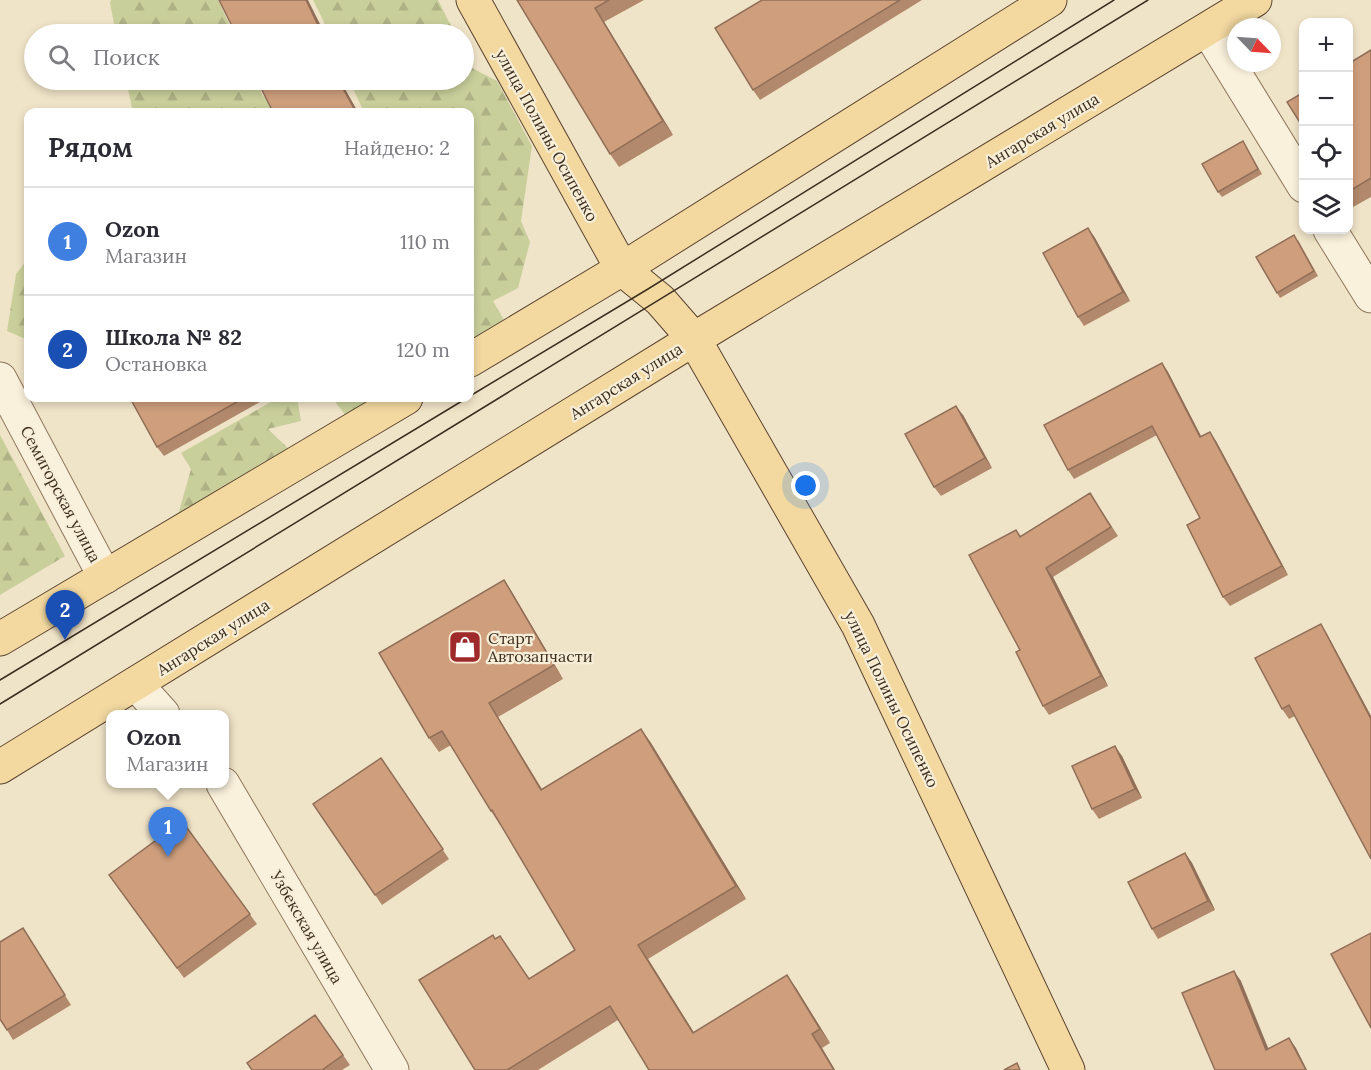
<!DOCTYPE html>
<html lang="ru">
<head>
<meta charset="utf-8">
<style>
	body { margin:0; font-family:Lora,serif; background:#f7f7f7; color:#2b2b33 }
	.controls { position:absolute; right:18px; top:18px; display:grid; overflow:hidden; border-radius:12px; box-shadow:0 3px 9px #0003 }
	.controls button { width:54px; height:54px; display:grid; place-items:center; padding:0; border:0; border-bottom:2px solid #e1e1e2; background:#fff; color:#2b2b33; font:30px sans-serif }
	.compass { position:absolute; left:1227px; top:18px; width:54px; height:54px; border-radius:50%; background:#fff; box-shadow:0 3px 9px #0003; rotate:115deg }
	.you { position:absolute; left:806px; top:486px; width:21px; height:21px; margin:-15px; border:4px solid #fff; border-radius:50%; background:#1a73e8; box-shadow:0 0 0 9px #1a73e833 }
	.badge { display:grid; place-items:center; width:39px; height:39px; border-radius:50%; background:#2563eb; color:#fff; font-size:20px; font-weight:700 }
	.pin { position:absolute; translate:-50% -50px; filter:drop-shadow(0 2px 3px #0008) }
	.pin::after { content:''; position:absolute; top:32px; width:21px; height:18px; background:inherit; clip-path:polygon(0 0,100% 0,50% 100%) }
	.popup { position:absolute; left:106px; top:710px; width:123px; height:78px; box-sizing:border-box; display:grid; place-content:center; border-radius:12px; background:#fff; filter:drop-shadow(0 2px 4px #0005); font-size:20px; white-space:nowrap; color:#7c7c81 }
	.popup b { font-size:22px; color:#2b2b33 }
	.popup::after { content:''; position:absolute; left:50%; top:100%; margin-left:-12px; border:12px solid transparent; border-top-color:#fff }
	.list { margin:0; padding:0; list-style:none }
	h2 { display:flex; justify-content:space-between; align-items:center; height:78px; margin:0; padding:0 24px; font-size:26px }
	h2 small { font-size:20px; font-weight:400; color:#7c7c81 }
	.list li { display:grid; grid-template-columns:39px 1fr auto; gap:18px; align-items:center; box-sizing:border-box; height:108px; padding:0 24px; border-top:2px solid #e1e1e2 }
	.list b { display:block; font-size:22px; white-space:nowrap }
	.list p { margin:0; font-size:20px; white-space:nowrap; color:#7c7c81 }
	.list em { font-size:20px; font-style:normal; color:#7c7c81 }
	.icon { flex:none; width:33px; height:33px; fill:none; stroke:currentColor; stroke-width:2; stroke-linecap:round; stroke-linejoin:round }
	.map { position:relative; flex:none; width:1371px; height:1070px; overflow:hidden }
	.search { position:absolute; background:#fff; box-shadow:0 3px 9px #0003; left:24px; top:24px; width:450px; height:66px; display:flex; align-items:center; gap:15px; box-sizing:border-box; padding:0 21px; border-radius:33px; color:#7c7c81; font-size:22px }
	.panel { position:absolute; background:#fff; box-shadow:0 3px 9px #0003; left:24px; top:108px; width:450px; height:294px; border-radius:12px }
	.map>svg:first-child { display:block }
	.forest { fill:url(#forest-firs) }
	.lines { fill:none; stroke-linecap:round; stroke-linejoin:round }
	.minor-casing { stroke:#8d765c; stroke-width:35 }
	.major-casing { stroke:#5b4430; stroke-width:35 }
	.minor { stroke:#faf1dc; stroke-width:33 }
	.major { stroke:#f3d9a0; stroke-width:33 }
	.tram { stroke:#3d2e20; stroke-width:1.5 }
	.wall { fill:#b2896c }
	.shaded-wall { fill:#916f58 }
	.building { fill:#cf9f7d; stroke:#916f58; stroke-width:1.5 }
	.labels { text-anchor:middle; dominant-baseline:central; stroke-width:4.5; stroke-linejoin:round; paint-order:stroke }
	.street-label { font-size:16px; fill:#3d2e20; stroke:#f7eed8 }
	.poi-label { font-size:16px; fill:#3d2e20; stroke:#f7eed8; text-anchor:start }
</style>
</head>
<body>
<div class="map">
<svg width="1371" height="1070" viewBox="0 0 1371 1070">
	<defs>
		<pattern id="forest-firs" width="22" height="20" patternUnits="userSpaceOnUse" patternTransform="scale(1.5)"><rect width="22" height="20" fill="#c9cf9b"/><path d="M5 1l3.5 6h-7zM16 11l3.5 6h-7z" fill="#aeb285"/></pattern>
	</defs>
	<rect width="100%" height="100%" fill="#f0e4c8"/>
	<g class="forest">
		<polygon points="111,0 218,0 234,34 116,34 110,3"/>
		<polygon points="313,0 438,0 455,34 330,34"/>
		<polygon points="464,53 470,67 497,81 532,146 521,221 530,242 518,288 493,301 507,325 470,348 470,112 364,112 349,80 464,80"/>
		<polygon points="126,80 255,80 263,96 284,112 133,112"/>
		<polygon points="28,259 28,340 7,331 16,274"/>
		<polygon points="278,398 297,398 301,421 268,429 293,453 176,522 191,469 181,453"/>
		<polygon points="332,398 391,398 351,422"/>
		<polygon points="0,435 65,556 0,595"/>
	</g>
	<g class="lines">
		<defs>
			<g id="minor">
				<polyline points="1208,30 1304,186"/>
				<polyline points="1330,230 1371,296"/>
				<polyline points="0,379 105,577"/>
				<polyline points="136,684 163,714"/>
				<polyline points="223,784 392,1070"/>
			</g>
			<g id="major">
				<polyline points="473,0 622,269 660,300 694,339 858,625 1068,1070"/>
				<polyline points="470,360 622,269 1050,0"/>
				<polyline points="0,639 406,398"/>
				<polyline points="0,767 694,339 1255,0"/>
			</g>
		</defs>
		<use href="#minor" class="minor-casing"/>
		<use href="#major" class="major-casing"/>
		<use href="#minor" class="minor"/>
		<use href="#major" class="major"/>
		<g class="tram">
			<polyline points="470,396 648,289 1114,0"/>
			<polyline points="0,680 467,398"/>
			<polyline points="0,704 1148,0"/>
		</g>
	</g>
	<g class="wall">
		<polygon points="517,0 644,0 604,22 673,135 619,167 610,154"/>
		<polygon points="762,0 922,0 760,100 753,90"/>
		<polygon points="1371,50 1371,197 1353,207 1348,201 1348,64"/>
		<polygon points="1246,146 1262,174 1222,197 1218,192"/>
		<polygon points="1088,228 1095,238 1130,301 1084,326 1078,317"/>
		<polygon points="1298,240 1318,276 1280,298 1277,293"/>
		<polygon points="1162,363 1168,372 1201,436 1216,441 1288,575 1230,606 1223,597 1200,518 1157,435 1074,479 1068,470"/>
		<polygon points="130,398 267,398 164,456 157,447"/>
		<polygon points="963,415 992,468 941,496 934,487"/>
		<polygon points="1090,493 1118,536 1053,577 1108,686 1049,715 1043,706 1020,650 1016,530 1021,536"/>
		<polygon points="504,580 513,594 563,679 498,717 542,789 641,729 651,743 746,899 648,959 694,1033 796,988 830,1043 822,1048 835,1070 649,1070 618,1020 538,1070 475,1070 496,939 530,979 575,950 501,824 500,825 491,811 451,745 439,752 429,738"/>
		<polygon points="1321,624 1327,634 1371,716 1371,859 1295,716 1289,719 1282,709"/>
		<polygon points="1122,756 1142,798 1099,819 1092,809"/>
		<polygon points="381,758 449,859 382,905 313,804"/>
		<polygon points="182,821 257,924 184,978 109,875"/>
		<polygon points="1185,853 1192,863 1215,910 1158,939 1152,929"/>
		<polygon points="23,928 71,1005 13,1040 7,1030"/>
		<polygon points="315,1015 350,1065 342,1070 252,1070"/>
	</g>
	<g class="shaded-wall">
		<polygon points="306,0 308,0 325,34 322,34"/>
		<polygon points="595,8 604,22 673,135 663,121"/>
		<polygon points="338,80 340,80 358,112 356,112"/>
		<polygon points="1088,228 1095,238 1130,301 1123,292"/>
		<polygon points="1162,363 1168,372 1206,446 1200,437"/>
		<polygon points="956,406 963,415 992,468 985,458"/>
		<polygon points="1210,432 1216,441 1288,575 1282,566"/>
		<polygon points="1046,568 1053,577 1108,686 1101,676"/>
		<polygon points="504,580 513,594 563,679 554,665"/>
		<polygon points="1321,624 1327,634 1371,716 1371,719"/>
		<polygon points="489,703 498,717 550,804 541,790"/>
		<polygon points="641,729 651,743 746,899 736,886"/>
		<polygon points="1115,746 1122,756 1142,798 1135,789"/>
		<polygon points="1185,853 1192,863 1215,910 1208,901"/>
		<polygon points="638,945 648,959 703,1047 693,1033"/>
		<polygon points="1234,971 1241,981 1273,1060 1266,1050"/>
		<polygon points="787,975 796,988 830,1043 820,1029"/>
		<polygon points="812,1034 822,1048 835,1070 834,1070"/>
		<polygon points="1289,1038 1296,1048 1307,1070 1306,1070"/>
	</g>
	<g class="building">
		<polygon points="219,0 306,0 322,34 236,34"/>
		<polygon points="517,0 609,0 595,8 663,121 610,154"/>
		<polygon points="762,0 900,0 753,90 715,28"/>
		<polygon points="1371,50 1371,178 1348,192 1348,64"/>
		<polygon points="257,80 338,80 356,112 273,112"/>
		<polygon points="1304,92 1304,129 1287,102"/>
		<polygon points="1243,141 1258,169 1218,192 1202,164"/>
		<polygon points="1088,228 1123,292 1078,317 1043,253"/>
		<polygon points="1294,235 1314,271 1277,293 1256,257"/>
		<polygon points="1162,363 1200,437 1210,432 1282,566 1223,597 1187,525 1200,518 1152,426 1068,470 1044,425"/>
		<polygon points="130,398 244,398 157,447"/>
		<polygon points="956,406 985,458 934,487 905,434"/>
		<polygon points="1090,493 1111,527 1046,568 1101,676 1043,706 1016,652 1020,650 969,555 1016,530 1020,537"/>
		<polygon points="504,580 554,665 489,703 541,790 641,729 736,886 638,945 693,1033 787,975 820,1029 812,1034 834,1070 649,1070 610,1006 507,1070 475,1070 419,980 493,935 495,939 500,936 529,979 575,950 492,810 491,811 442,731 429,738 379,653"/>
		<polygon points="1321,624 1371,719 1371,859 1289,705 1282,709 1255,658"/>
		<polygon points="1115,746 1135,789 1092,809 1072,766"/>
		<polygon points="381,758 443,849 375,895 313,804"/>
		<polygon points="182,821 250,914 177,968 109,875"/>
		<polygon points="1185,853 1208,901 1152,929 1128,882"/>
		<polygon points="23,928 65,995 7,1030 0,1019 0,942"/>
		<polygon points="1371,933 1371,1028 1331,954"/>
		<polygon points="1234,971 1266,1050 1289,1038 1306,1070 1215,1070 1182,993"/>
		<polygon points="315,1015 343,1055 322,1070 252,1070 247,1063"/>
		<polygon points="1017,1063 1020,1070 1004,1070"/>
	</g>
	<defs>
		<symbol id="shop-square" viewBox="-11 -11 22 22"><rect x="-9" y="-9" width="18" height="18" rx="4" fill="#9e2a2b" stroke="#f7eed8"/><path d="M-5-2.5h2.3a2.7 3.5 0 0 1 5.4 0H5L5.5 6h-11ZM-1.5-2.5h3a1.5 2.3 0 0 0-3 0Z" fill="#fff"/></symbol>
	</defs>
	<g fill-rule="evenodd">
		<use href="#shop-square" x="446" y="628" width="38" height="38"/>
	</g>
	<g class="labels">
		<g class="street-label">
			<text transform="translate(1042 130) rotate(-31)">Ангарская улица</text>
			<text transform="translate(547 135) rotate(61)">улица Полины Осипенко</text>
			<text transform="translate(626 381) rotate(-32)">Ангарская улица</text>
			<text transform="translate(61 494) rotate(62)">Семигорская улица</text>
			<text transform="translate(213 637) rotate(-32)">Ангарская улица</text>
			<text transform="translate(892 699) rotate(64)">улица Полины Осипенко</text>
			<text transform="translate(307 927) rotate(60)">Узбекская улица</text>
		</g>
		<g class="poi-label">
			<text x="488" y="638">Старт<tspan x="488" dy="18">Автозапчасти</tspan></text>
		</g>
	</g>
</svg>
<div class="controls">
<button>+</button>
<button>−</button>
<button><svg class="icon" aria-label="locate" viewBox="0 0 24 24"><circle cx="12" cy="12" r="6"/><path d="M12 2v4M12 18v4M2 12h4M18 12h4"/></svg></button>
<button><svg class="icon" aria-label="layers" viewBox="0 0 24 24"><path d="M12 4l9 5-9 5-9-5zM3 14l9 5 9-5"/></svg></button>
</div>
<svg class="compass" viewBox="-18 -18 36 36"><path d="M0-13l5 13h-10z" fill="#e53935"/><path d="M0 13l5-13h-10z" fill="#7c7c81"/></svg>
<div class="you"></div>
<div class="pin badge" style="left:168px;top:857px;background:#3f7fe0">1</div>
<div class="popup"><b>Ozon</b>Магазин</div>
<div class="pin badge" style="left:65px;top:640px;background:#1a4fb4">2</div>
<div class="search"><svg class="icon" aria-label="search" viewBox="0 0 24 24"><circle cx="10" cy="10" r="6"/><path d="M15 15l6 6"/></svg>Поиск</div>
<section class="panel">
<h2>Рядом<small>Найдено: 2</small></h2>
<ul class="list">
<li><span class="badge" style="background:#3f7fe0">1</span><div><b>Ozon</b><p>Магазин</p></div><em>110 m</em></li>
<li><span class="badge" style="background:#1a4fb4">2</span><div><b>Школа № 82</b><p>Остановка</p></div><em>120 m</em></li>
</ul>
</section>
</div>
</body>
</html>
